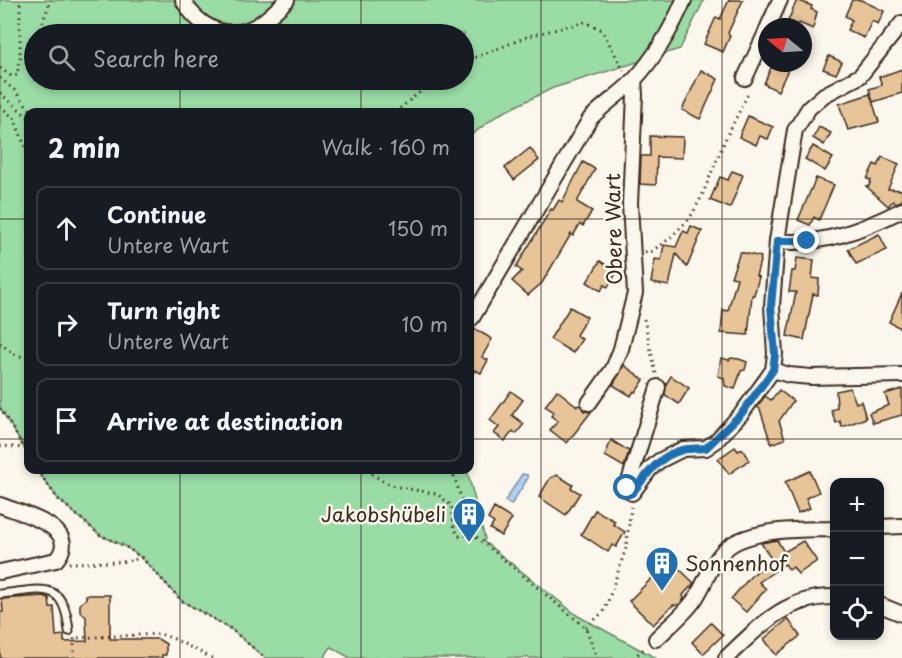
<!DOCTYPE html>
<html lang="en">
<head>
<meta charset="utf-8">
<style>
	body { margin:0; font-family:"Playpen Sans",sans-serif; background:#20242c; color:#f1f3f6 }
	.controls { position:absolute; right:18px; bottom:18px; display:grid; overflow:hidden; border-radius:12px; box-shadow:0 3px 9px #0003 }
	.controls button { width:54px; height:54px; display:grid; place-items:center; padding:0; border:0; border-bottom:2px solid #363941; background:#171b24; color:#f1f3f6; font:30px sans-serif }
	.compass { position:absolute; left:758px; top:18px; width:54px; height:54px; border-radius:50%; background:#171b24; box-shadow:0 3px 9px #0003; rotate:288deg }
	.stop { position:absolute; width:18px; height:18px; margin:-14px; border:4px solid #1f6fb2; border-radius:50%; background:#fff }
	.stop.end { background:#1f6fb2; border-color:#fff; box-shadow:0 2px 6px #0008 }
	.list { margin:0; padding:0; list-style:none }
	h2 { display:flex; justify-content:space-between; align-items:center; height:78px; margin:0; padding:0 24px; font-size:26px }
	h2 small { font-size:20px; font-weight:400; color:#9ea1a6 }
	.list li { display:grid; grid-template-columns:39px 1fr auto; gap:18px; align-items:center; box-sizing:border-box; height:84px; margin:0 12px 12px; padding:0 12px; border:2px solid #363941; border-radius:12px }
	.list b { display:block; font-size:22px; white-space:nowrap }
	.list p { margin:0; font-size:20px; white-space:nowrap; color:#9ea1a6 }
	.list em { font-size:20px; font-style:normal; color:#9ea1a6 }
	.icon { flex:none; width:33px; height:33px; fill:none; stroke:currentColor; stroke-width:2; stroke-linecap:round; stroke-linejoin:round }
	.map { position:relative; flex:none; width:902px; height:658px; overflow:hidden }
	.search { position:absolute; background:#171b24; box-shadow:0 3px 9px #0003; left:24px; top:24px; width:450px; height:66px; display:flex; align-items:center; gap:15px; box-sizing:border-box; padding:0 21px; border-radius:33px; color:#9ea1a6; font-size:22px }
	.panel { position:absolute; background:#171b24; box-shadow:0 3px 9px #0003; left:24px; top:108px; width:450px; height:366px; border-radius:12px }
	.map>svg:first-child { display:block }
	.green { fill:#9adca6; stroke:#6a8362; stroke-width:1.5; fill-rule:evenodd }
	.water { fill:#add1f6; stroke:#7f8ea0; stroke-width:1.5 }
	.building { fill:#e8c599; stroke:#3b2a1e; stroke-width:1.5 }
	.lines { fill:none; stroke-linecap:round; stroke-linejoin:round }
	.lane-casing { stroke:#3b2a1e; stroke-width:11 }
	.street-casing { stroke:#3b2a1e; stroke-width:18 }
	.path { stroke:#3b2a1e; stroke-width:3; stroke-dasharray:1.5 4.5; stroke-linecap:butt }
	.lane { stroke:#fbf7ec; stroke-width:7 }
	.street { stroke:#fbf7ec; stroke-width:14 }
	.route { stroke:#1f6fb2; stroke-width:8 }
	.grid { fill:none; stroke:#3b2a1e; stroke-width:1.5; stroke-opacity:0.55 }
	.labels { text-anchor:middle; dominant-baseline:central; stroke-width:5; stroke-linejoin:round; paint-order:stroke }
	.street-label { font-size:20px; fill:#3b2a1e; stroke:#fbf7ec }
	.poi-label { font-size:20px; fill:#3b2a1e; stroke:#fbf7ec; text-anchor:end }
</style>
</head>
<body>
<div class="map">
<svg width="902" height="658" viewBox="0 0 902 658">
	<rect width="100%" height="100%" fill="#fbf7ec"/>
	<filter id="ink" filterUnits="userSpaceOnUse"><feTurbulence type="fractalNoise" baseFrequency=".0167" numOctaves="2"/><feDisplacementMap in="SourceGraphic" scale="12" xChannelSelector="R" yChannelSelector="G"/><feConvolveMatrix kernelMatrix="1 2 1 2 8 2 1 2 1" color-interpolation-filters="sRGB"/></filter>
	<g filter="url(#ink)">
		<g class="green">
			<path d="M0 0H704L680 49 553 88 498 115 470 136V112H28V454L0 408ZM34 34H464V80H34Z"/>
			<polygon points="37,470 467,470 485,539 483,541 578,616 656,658 350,658 331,647 324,658 265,658 231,629 182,601 142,558 126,547 100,535 58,499"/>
		</g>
		<polygon class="water" points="522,474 527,475 528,478 511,505 505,501"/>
		<g class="building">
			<polygon points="729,0 743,0 728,33 730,36 723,52 704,44 716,17 720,19"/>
			<polygon points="797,0 812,6 811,9 817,12 813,29 799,23 798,26 788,21"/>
			<polygon points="852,0 861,0 884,11 878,24 872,21 864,38 847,30 852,20 845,16"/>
			<polygon points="829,56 842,62 836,74 823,69"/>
			<polygon points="773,63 791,63 778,91 764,84"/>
			<polygon points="902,69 902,93 873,102 869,89 882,85 879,77"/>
			<polygon points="701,70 718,79 700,119 682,110"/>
			<polygon points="870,94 879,122 848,130 839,104"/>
			<polygon points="748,116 773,127 768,139 760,136 756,145 739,137"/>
			<polygon points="819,127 831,133 824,145 813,138"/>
			<polygon points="650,136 683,137 682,158 657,157 656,185 640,184 641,156 650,156"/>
			<polygon points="813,146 833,158 825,171 805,159"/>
			<polygon points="530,148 539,160 514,180 505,168"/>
			<polygon points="882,157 899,164 888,189 902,190 902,201 895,203 893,201 888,206 866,186 869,186 871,180 867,179 874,164 878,166"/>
			<polygon points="583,162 595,169 577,202 592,211 583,226 580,224 573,236 571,234 542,283 528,295 512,281 522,271 516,267 551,209 553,210 559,200 562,202"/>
			<polygon points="732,171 743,175 730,208 710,200 720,177 728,180"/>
			<polygon points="816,178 834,185 819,220 814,217 810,225 798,220"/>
			<polygon points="691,226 702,231 687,267 676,254 669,286 651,283 655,259 661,260 664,245 676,247 683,231 688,233"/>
			<polygon points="879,234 887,250 856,264 848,249"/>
			<polygon points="740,252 761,257 756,276 759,277 754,295 752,295 748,335 721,333 723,310 728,311 737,278 731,277"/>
			<polygon points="797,258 814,260 812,278 819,279 818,295 813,294 804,340 787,336 796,292 789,292 792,271 795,271"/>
			<polygon points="600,261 617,272 608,287 604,285 601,291 587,282"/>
			<polygon points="902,293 902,329 889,322"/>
			<polygon points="570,307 587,317 576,335 582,339 573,353 550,339"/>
			<polygon points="475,329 492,339 482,357 488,360 481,373 475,370 470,379 470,339"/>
			<polygon points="721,358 729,360 731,358 739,359 747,362 745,370 741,371 735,389 725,386 724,378 718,376"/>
			<polygon points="624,365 644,380 636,392 634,391 631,396 613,385"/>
			<polygon points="671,376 689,388 679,404 665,395 666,384"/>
			<polygon points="850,388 856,403 861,401 866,418 842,427 840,421 836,423 831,410 837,408 836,391"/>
			<polygon points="902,389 902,415 873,423 869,413 889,405 885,394"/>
			<polygon points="557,390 577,406 580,405 584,411 591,412 567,443 550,430 558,421 551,416 554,412 545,406"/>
			<polygon points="779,390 793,401 779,421 785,439 771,444 760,409 757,407 765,396 771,400"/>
			<polygon points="511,391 523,400 512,415 524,424 516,434 513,431 505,441 494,433 499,427 490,420"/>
			<polygon points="611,440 629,451 624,467 605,456"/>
			<polygon points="735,447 738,451 742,449 749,460 729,474 718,459"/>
			<polygon points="810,471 819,492 806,498 810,508 798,513 785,482"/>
			<polygon points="557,475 573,485 571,488 580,493 566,515 539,497 550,478"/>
			<polygon points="494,508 512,519 501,536 490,529 494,523 488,519"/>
			<polygon points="595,510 615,521 613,524 625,532 616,547 612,545 608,552 581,534"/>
			<polygon points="777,540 784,552 803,541 817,561 798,574 793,567 789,570 785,564 759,582 766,589 746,612 731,599 751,576 772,560 761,543"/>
			<polygon points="670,560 694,583 683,595 684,599 679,605 673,605 653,625 629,601"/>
			<polygon points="86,595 110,595 110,639 158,639 166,644 166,655 162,655 162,658 0,658 0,612 3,612 2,599 43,596 49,598 50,608 54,607 56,636 64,635 64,642 87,641 86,617 80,611 80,604 86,599"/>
			<polygon points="788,619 800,636 776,655 764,639"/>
			<polygon points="711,623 723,635 703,654 692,642"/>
		</g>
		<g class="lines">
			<defs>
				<path id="lane" d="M0 594C42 590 64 578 69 631"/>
				<g id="street">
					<path d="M183 0C197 26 226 42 254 27 266 21 277 9 287 0"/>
					<polyline points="768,27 780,0"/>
					<polyline points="745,78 767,30"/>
					<path d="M777 241C822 246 862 230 902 210"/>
					<path d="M472 318 590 119C604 104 622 93 635 79 656 56 672 28 684 0"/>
					<polyline points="773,370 789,375 811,377 902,375"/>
					<polyline points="658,387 627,488 632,493 650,469 659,461 683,449 706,448 716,441 742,413 773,370 775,354 772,306 777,241 795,130 809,108 824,95 860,76 902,23"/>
					<polyline points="589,403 613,369 621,349 635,293 630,204 635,95 634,80"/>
					<path d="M0 505C23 514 83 528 56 560L0 572"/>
					<polyline points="880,527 902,526"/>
					<polyline points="880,605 902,614"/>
					<path d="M656 639C669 626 685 614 695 599 709 578 713 552 738 541 767 528 804 530 834 529"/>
					<path d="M726 658C759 627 786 596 834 597"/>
				</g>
			</defs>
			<use href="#lane" class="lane-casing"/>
			<use href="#street" class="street-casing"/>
			<g class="path">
				<polyline points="38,34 51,0"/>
				<polyline points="20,58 31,51 34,43"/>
				<polyline points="464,62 529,36 585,22 602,30 624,71"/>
				<polyline points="0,68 11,76 17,75 20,58 20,0"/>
				<polyline points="0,78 14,90 32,112"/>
				<polyline points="0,93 28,117"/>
				<polyline points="0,106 14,118 28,154"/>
				<polyline points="395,112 435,80"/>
				<polyline points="645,252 652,251 669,239 690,218 701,198 726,138 749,92"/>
				<polyline points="644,319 656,374"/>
				<path d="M0 343C8 349 17 360 28 355"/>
				<polyline points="0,408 28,454"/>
				<polyline points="0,446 25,448"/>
				<polyline points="37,470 58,499 100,535 126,547 142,558 182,601 231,629 265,658"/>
				<polyline points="367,470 384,482 398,487 437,494 452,506 454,528 459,536 473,534"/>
				<polyline points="452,470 473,534 586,628 597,658"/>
				<polyline points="69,563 122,562 142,558"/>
				<polyline points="586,628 605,610 626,548 631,507"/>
				<polyline points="74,658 74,638 160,634 174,639 212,658"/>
				<polyline points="633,658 646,647"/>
			</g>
			<use href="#lane" class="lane"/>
			<use href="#street" class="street"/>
		</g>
	</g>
	<g class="lines" filter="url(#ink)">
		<path class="route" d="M627 488 632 493C647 475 658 456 682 450 690 448 698 449 706 448L742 413 773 370 775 354 771 306 777 241H807"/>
	</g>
	<path class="grid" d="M180 0V34M361 0V34M541 0V658M722 0V658M180 80V112M361 80V112M0 219H28M470 219H902M0 439H28M470 439H902M180 470V658M361 470V658"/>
	<defs>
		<symbol id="building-pin" viewBox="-11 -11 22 30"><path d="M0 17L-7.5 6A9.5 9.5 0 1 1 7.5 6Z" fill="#1f6fb2" stroke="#fbf7ec"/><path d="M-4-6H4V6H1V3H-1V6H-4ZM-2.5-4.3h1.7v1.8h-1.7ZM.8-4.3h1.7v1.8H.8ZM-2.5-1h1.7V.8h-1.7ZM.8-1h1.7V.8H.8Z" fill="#fff"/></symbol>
	</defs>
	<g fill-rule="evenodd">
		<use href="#building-pin" x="450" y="495" width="38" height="52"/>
		<use href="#building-pin" x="643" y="544" width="38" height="52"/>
	</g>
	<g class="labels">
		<g class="street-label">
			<text transform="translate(613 229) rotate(-91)">Obere Wart</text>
		</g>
		<g class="poi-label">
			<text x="446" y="514">Jakobshübeli</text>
			<text x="685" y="563" text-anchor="start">Sonnenhof</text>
		</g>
	</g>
</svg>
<div class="controls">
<button>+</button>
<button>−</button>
<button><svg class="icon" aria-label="locate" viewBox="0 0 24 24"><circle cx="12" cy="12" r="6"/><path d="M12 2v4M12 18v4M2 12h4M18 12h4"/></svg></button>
</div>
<svg class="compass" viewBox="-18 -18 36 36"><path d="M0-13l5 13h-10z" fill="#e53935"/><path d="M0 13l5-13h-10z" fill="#9ea1a6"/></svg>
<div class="stop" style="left:627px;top:488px"></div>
<div class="stop end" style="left:807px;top:241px"></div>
<div class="search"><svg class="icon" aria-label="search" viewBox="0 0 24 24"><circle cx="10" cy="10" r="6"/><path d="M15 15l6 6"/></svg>Search here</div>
<section class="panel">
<h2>2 min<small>Walk · 160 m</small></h2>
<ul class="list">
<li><svg class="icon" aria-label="ahead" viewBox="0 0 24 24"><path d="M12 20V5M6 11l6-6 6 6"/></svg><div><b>Continue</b><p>Untere Wart</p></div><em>150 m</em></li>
<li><svg class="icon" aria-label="right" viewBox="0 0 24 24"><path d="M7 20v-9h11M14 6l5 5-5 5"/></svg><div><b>Turn right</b><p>Untere Wart</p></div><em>10 m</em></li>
<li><svg class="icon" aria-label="arrive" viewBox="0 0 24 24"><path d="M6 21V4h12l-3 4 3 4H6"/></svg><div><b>Arrive at destination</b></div></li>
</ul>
</section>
</div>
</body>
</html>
